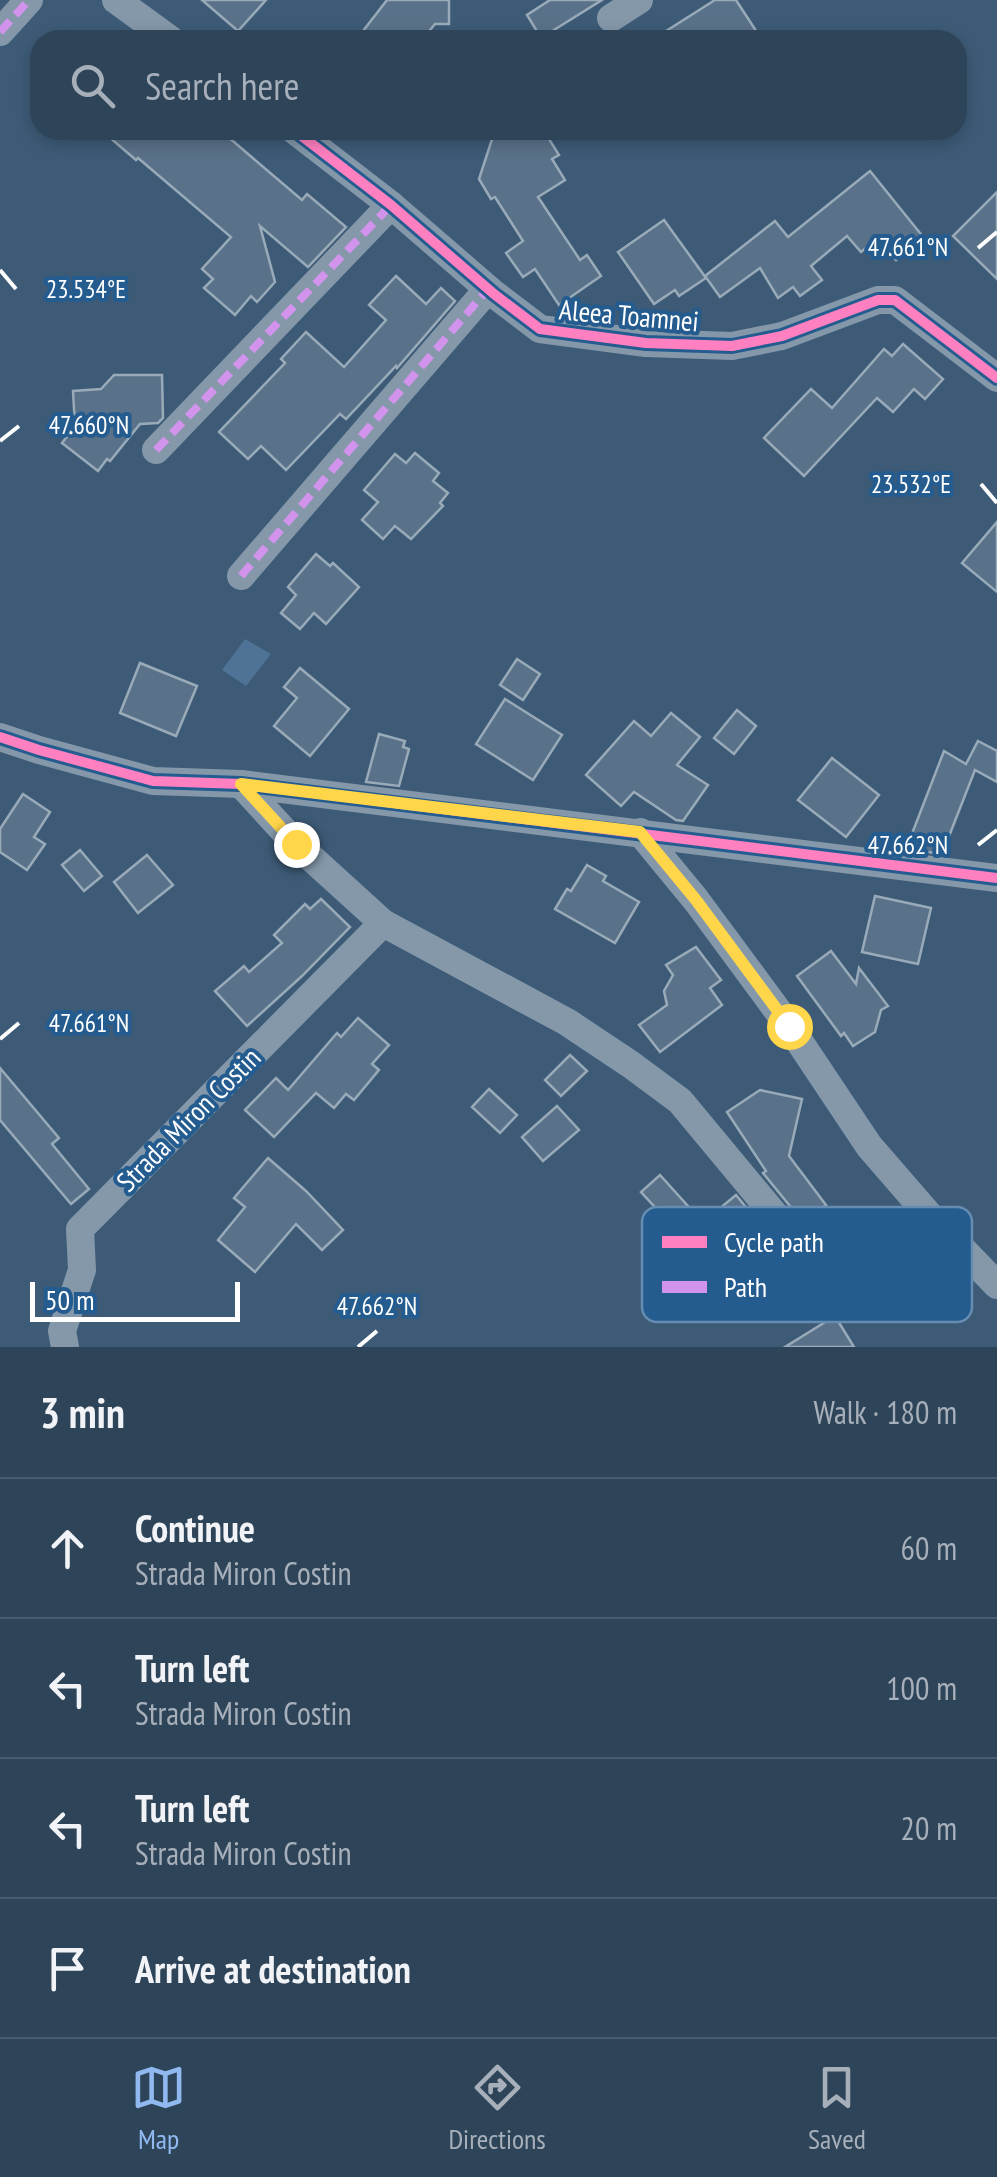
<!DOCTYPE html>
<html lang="en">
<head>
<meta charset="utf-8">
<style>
	body { margin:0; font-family:"PT Sans Narrow",sans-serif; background:#3a4e62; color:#f1f3f6 }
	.scale { position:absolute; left:30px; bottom:25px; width:210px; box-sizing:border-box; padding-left:10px; border:5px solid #fff; border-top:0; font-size:28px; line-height:35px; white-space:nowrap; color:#fff; -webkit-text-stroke:8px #255c8f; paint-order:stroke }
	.stop { position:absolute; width:30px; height:30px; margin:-22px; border:8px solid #ffd54a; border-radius:50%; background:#fff }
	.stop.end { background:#ffd54a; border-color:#fff; box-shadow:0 2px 10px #0008 }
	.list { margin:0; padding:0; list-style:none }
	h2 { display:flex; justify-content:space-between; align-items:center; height:130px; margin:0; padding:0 40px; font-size:42px }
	h2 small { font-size:32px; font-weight:400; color:#a7b0ba }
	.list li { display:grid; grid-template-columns:65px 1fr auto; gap:30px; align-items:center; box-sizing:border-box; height:140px; padding:0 40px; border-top:2px solid #495c6f }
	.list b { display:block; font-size:38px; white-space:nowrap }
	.list p { margin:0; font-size:32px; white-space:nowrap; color:#a7b0ba }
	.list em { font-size:32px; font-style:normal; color:#a7b0ba }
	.icon { flex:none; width:55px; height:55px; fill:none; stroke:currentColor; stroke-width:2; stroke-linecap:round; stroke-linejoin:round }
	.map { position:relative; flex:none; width:997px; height:1347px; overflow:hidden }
	.search { position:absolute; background:#2e4459; box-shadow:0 5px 15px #0003; left:30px; right:30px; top:30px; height:110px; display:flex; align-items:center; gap:25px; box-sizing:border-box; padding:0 35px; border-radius:30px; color:#a7b0ba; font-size:38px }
	.sheet { height:690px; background:#2e4459 }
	nav { display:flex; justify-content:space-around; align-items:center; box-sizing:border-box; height:140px; border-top:2px solid #495c6f; background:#2e4459; font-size:28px; color:#a7b0ba }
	nav a { display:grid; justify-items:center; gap:5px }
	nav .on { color:#90b9f0 }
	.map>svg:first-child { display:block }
	.water { fill:#4e7396 }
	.building { fill:#5a7289; stroke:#99aab9; stroke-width:2.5 }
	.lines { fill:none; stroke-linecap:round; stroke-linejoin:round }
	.minor { stroke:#8498aa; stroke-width:28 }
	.quiet { stroke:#d193ec; stroke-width:8; stroke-dasharray:15 8; stroke-linecap:butt }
	.cycleway-casing { stroke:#255c8f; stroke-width:16 }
	.cycleway { stroke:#ff80c0; stroke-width:10 }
	.route { stroke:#ffd54a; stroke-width:12 }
	.ticks { fill:none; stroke:#fff; stroke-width:4 }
	.labels { text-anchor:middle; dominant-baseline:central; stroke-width:8; stroke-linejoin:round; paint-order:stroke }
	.street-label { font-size:28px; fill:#fff; stroke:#255c8f }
	.key { fill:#255c8f; stroke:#668db1; stroke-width:2.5 }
	.key-label { font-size:28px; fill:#fff }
	.ticks-label { font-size:25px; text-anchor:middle; fill:#fff; stroke:#255c8f; stroke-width:8; stroke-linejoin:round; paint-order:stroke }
</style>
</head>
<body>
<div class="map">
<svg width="997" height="1347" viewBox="0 0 997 1347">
	<rect width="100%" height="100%" fill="#3d5b77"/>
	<polygon class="water" points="245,639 271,654 246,686 222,670"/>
	<g class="building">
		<polygon points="202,0 266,0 238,31"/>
		<polygon points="387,0 449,0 449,24 435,24 422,40 356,40"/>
		<polygon points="550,0 602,0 541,38 527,15"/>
		<polygon points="715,0 736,0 762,40 652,40"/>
		<polygon points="101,130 220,130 302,200 307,194 346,227 308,267 260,226 275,282 257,302 251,296 235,315 204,288 213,279 202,269 231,237 138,158 136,160"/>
		<polygon points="495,130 523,130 549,139 559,155 552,159 565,180 538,197 580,260 587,255 601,276 559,305 535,269 523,277 506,253 523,241 495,197 491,199 479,179"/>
		<polygon points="870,171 924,238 896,260 878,238 861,252 847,236 811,266 822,280 800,296 793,287 778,298 760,268 720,297 705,276 775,221 788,237"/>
		<polygon points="997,192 997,279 953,236"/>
		<polygon points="664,220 706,278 679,296 675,290 654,304 618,252"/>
		<polygon points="396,276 426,304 441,288 455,301 397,368 396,366 346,419 340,414 286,470 261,446 248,459 219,432 285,363 281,359 306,332 344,367 386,320 369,305"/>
		<polygon points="903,344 943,379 925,399 914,389 893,412 877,398 804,476 764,438 811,389 832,408 884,349 892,356"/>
		<polygon points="114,375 162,375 163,418 158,423 140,424 110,461 107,459 98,471 62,443 75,426 73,391 101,389"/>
		<polygon points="415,453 439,473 433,481 448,493 440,503 443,506 411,539 395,526 383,539 362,520 378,502 364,490 395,454 406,463"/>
		<polygon points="997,522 997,592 962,563"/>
		<polygon points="316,554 330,566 333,563 359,587 326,624 314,613 300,629 281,613 296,595 288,587"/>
		<polygon points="517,659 540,674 523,700 500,685"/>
		<polygon points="140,663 197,686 176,736 120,713"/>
		<polygon points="300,668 349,709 310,756 274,726 297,698 284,687"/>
		<polygon points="505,699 562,735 533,780 476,744"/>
		<polygon points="737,710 756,726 734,754 714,738"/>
		<polygon points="671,713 700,737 677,765 708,785 683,821 676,820 634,792 621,806 586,775 634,721 651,736"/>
		<polygon points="379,734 405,741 403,747 409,749 399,786 366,782"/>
		<polygon points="978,741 997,751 997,782 975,770 942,854 928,852 908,844 944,751 966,764"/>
		<polygon points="832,758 879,795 846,837 798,800"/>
		<polygon points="23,794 50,812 34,837 45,844 27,870 0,852 0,829"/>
		<polygon points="80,850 102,876 84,891 62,865"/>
		<polygon points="147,855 173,885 138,913 114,882"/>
		<polygon points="587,865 606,876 603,881 639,902 615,943 555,909 567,889 571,891"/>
		<polygon points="875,896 931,908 918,964 862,952"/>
		<polygon points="321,899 350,927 302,976 247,1026 215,991 244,966 249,972 282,943 274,935 305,904 310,909"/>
		<polygon points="696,947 721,980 710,988 722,1005 660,1052 639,1025 667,1005 664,991 673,975 666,965"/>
		<polygon points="831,951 856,984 859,968 888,1006 881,1010 875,1032 853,1046 844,1033 841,1036 797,976"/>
		<polygon points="358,1018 389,1045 372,1064 379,1070 354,1100 346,1094 334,1108 316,1093 274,1137 245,1110 276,1078 288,1090 337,1033 341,1037"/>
		<polygon points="570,1055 587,1071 561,1096 545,1080"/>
		<polygon points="0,1068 59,1138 52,1144 89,1189 71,1204 0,1120"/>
		<polygon points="489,1089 517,1115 500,1133 472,1107"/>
		<polygon points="760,1090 802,1099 789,1156 826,1205 803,1222 763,1173 766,1171 727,1112"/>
		<polygon points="557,1106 579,1130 543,1161 522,1137"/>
		<polygon points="268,1158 306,1191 343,1230 322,1250 296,1224 255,1272 218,1240 245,1207 234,1198"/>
		<polygon points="660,1175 696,1215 677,1231 641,1192"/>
		<polygon points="736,1195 762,1227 727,1254 702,1223"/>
		<polygon points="835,1316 854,1347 785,1347"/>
	</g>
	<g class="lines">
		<g class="minor">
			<polyline points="116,0 171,40"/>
			<polyline points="611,18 639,0"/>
			<polyline points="0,32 29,0"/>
			<polyline points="294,130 391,205 494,294 540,329 646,343 732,346 782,336 878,300 895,300 997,378"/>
			<polyline points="156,450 391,205"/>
			<polyline points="241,576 488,289"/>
			<polyline points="0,737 39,750 153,781 241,784 997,878"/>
			<polyline points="241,784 296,844 383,923 567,1022 630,1064 680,1101 808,1255"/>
			<polyline points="640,832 696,900 789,1026 869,1146 927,1213 997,1285"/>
			<polyline points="65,1347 62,1331 82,1270 80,1229 383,923"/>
		</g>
		<g class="quiet">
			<polyline points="0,32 29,0"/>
			<polyline points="156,450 391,205"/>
			<polyline points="241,576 488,289"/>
		</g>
		<defs>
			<g id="cycleway">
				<polyline points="294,130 391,205 494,294 540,329 646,343 732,346 782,336 878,300 895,300 997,378"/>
				<polyline points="0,737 39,750 153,781 241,784 997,878"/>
			</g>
		</defs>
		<use href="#cycleway" class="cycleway-casing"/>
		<use href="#cycleway" class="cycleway"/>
	</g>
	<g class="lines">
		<polyline class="route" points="296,844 241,784 640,832 696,900 789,1026"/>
	</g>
	<path class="ticks" d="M978 248 997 232M0 270 16 289M0 441 19 426M981 484 997 503M978 845 997 830M0 1039 19 1023M358 1347 377 1331"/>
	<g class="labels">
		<g class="street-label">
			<text transform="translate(629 315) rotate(5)">Aleea Toamnei</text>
			<text transform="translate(188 1119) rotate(-45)">Strada Miron Costin</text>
		</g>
	</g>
	<rect x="642" y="1207" width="330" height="115" rx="15" class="key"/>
	<rect x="662" y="1236" width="45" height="12" fill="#ff80c0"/>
	<rect x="662" y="1281" width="45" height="12" fill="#d193ec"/>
	<g class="key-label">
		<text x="724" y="1252">Cycle path</text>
		<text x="724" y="1297">Path</text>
	</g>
	<g class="ticks-label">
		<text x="908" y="256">47.661°N</text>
		<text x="86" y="298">23.534°E</text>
		<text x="89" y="434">47.660°N</text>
		<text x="911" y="493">23.532°E</text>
		<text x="908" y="854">47.662°N</text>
		<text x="89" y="1032">47.661°N</text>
		<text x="377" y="1315">47.662°N</text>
	</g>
</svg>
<div class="scale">50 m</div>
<div class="stop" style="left:789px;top:1026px"></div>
<div class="stop end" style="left:296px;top:844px"></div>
<div class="search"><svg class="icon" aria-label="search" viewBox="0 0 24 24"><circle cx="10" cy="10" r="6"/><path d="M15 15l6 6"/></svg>Search here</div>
</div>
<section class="sheet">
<h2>3 min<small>Walk · 180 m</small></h2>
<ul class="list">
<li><svg class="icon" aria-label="ahead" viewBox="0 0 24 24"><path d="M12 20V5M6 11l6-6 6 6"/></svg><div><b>Continue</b><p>Strada Miron Costin</p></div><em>60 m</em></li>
<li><svg class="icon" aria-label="left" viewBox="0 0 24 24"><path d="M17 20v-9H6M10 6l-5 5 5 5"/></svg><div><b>Turn left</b><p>Strada Miron Costin</p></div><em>100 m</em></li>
<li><svg class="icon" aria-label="left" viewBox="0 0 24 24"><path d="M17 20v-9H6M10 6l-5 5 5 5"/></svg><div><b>Turn left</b><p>Strada Miron Costin</p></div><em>20 m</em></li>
<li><svg class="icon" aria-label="arrive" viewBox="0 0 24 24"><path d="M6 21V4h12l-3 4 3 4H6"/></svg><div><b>Arrive at destination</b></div></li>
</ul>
</section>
<nav>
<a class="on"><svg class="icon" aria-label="map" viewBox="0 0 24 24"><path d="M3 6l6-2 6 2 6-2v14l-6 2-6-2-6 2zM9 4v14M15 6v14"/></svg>Map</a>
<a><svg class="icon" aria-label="directions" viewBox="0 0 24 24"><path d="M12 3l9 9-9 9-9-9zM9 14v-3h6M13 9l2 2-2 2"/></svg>Directions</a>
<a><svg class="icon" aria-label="saved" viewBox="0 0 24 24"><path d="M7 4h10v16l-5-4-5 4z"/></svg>Saved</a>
</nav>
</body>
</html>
